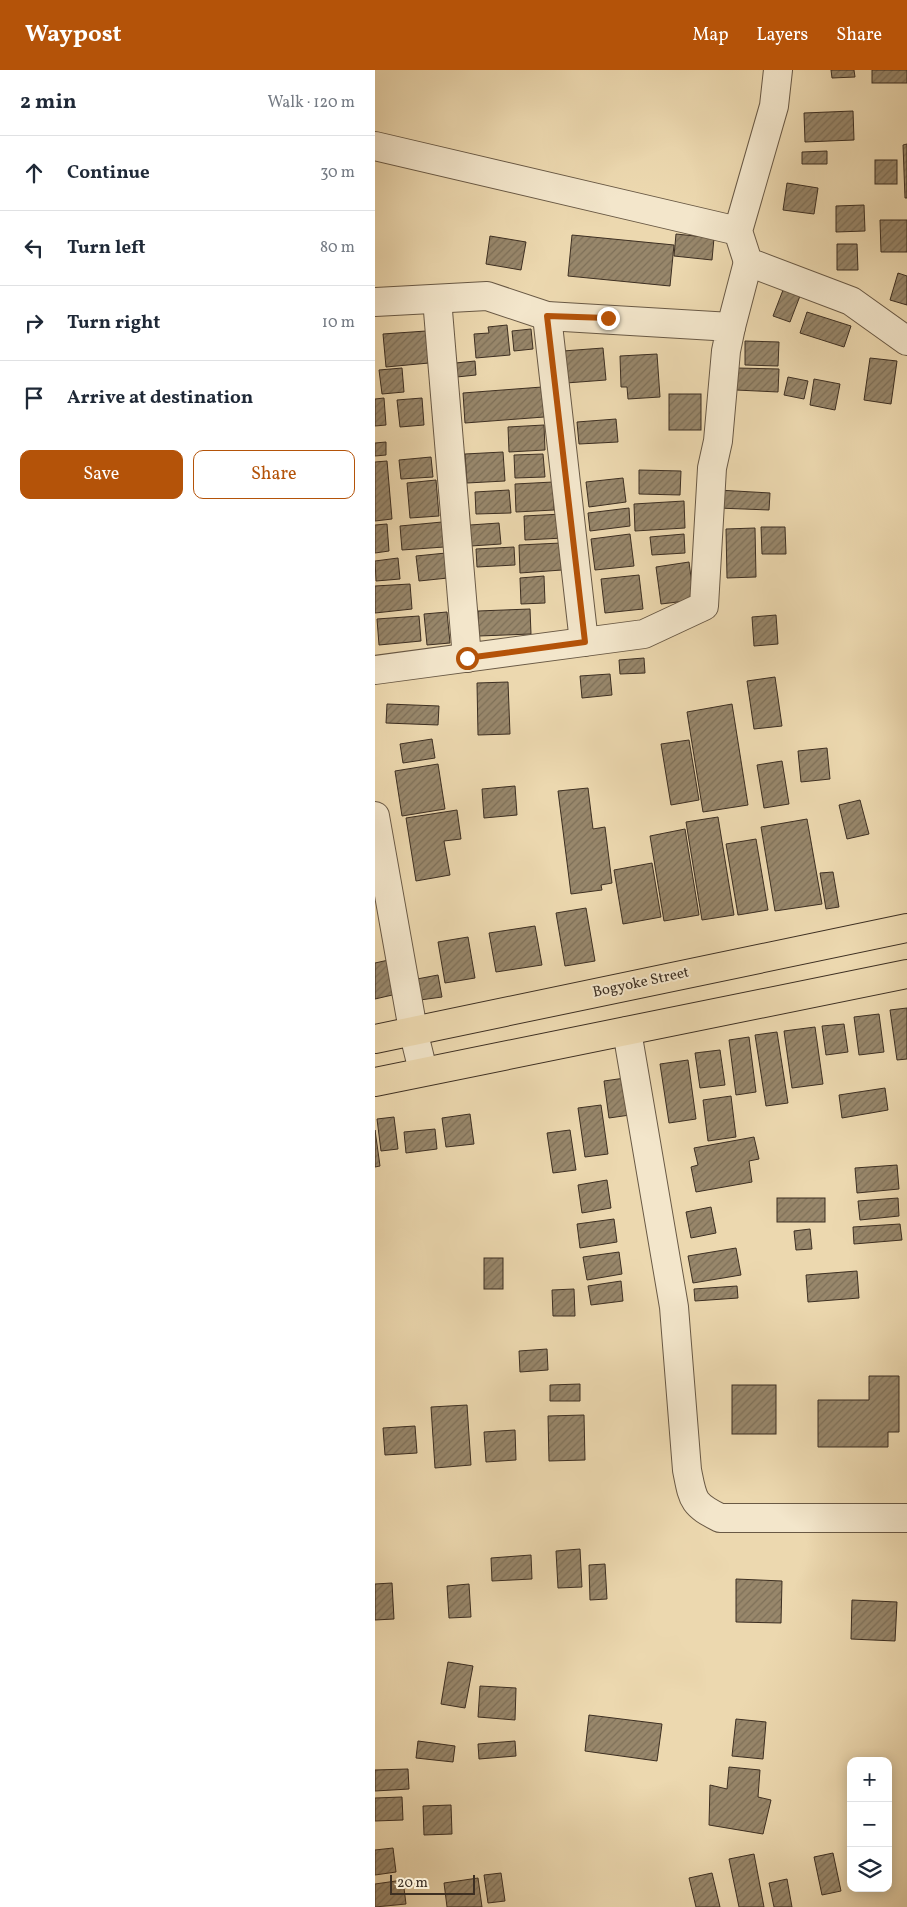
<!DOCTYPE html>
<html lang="en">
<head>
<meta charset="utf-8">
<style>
	body { margin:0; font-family:Vollkorn,serif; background:#f6f6f7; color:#1f2937 }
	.controls { position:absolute; right:15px; bottom:15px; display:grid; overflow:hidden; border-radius:10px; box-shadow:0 2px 12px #0003 }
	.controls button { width:45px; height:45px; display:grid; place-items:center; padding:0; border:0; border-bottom:1px solid #e0e1e3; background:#fff; color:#1f2937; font:25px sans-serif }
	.scale { position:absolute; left:15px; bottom:12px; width:85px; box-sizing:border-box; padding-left:5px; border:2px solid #3d2f22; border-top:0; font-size:14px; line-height:18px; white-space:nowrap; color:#3d2f22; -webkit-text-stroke:4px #f3e6cb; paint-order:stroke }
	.stop { position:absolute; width:15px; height:15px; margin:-11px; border:4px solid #b45309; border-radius:50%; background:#fff }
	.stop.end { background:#b45309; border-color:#fff; box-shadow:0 1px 5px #0008 }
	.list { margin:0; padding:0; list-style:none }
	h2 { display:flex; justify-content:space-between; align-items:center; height:65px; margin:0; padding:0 20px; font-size:21px }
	h2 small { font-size:16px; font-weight:400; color:#747a83 }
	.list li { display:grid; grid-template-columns:32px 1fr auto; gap:15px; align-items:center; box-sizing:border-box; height:75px; padding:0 20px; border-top:1px solid #e0e1e3 }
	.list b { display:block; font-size:19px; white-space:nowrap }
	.list em { font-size:16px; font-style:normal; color:#747a83 }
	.actions { display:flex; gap:10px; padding:15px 20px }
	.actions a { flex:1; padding:11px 0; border:1px solid #b45309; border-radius:10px; text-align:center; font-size:18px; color:#b45309 }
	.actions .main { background:#b45309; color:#fff }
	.icon { flex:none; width:28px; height:28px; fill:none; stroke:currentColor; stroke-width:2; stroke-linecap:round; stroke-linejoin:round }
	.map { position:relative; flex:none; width:532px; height:1837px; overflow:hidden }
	header { display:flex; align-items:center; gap:30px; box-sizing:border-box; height:70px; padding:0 25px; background:#b45309; color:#fff }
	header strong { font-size:24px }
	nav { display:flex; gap:28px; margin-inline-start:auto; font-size:18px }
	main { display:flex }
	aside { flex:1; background:#fff }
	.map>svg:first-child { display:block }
	.building { fill:url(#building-hatch); stroke:#3d2f22 }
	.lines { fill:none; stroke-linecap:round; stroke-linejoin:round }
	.minor-casing { stroke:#695945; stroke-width:30 }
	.major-casing { stroke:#3d2f22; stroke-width:30 }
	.minor { stroke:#f3e6cb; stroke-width:28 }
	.major { stroke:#ecd8af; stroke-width:28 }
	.route { stroke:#b45309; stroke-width:6 }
	.labels { text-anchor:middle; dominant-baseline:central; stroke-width:4; stroke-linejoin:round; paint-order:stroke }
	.street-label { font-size:15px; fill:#3d2f22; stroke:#f3e6cb }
</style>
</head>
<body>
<header>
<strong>Waypost</strong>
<nav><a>Map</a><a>Layers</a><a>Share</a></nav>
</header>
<main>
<aside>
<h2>2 min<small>Walk · 120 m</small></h2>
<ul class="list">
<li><svg class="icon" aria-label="ahead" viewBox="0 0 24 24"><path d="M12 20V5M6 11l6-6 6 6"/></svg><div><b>Continue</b></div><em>30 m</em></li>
<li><svg class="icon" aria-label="left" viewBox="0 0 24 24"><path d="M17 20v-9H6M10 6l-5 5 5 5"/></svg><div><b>Turn left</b></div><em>80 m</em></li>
<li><svg class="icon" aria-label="right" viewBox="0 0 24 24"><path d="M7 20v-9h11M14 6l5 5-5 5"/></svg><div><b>Turn right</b></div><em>10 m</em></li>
<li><svg class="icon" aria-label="arrive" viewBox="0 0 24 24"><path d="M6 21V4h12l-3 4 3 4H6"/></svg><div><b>Arrive at destination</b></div></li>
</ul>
<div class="actions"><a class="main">Save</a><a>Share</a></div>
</aside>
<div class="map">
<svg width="532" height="1837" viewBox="0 0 532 1837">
	<defs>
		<pattern id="building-hatch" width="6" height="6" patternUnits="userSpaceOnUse" patternTransform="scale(1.25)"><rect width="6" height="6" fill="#98876b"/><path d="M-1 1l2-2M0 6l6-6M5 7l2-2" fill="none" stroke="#7d6f58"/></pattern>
	</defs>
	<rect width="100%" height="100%" fill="#ecd8af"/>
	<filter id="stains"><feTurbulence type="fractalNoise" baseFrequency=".004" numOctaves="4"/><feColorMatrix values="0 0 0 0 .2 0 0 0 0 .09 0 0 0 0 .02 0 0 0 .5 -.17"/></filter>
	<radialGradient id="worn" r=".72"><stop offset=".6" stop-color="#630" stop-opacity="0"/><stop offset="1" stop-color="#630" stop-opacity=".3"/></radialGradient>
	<g class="building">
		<polygon points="456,0 479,0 480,7 457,8"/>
		<rect x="497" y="0" width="35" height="13"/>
		<polygon points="478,41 479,70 430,72 429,43"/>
		<polygon points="532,74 532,128 530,128 528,75"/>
		<polygon points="452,81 452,94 427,94 427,82"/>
		<rect x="500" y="90" width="22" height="24"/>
		<polygon points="412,113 443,118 439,144 408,140"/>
		<polygon points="489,135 490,161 461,162 461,136"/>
		<polygon points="505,150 532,150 532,182 506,182"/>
		<polygon points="301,164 339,168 337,190 299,186"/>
		<polygon points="197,165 299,175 295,216 193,206"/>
		<polygon points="115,166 151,172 146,200 111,194"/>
		<polygon points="462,174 482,174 483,200 462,200"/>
		<polygon points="523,203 532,206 532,235 515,230"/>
		<polygon points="408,220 425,226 415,252 398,246"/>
		<polygon points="432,242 476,256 469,277 425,263"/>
		<polygon points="132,255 135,285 101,288 99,264 114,263 113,257"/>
		<polygon points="156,259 158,279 139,281 137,261"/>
		<polygon points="51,261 54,293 11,297 8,264"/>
		<polygon points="370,271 404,272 403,296 370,295"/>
		<polygon points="228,278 231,310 191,313 188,281"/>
		<polygon points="282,284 285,327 253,329 252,317 246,317 245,286"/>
		<polygon points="495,288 522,291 516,334 489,330"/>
		<polygon points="100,291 101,305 72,308 71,294"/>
		<polygon points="27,298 29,322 7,324 4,300"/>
		<polygon points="362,298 404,299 403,322 361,320"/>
		<polygon points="413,307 433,311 429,329 409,325"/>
		<polygon points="439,309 465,314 460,340 435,335"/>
		<polygon points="167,317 169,347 90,353 88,323"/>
		<rect x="294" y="324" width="32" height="36"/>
		<polygon points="9,328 11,355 0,356 0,329"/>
		<polygon points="47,328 49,355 25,357 22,330"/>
		<polygon points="241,349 243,372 204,374 202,352"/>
		<polygon points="169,355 170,380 134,382 133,357"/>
		<polygon points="11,372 11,385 0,386 0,373"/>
		<polygon points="128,382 130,411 92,413 90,384"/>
		<polygon points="168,384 170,407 140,408 139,385"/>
		<polygon points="56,387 58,407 26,409 24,390"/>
		<polygon points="12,391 17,449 0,451 0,392"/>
		<polygon points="264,400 306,401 305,425 264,424"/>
		<polygon points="248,408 251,432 214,437 211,412"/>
		<polygon points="61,410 64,446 35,448 32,413"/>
		<polygon points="178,412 179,440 141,442 140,414"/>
		<polygon points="134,420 136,443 101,444 100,422"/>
		<polygon points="343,420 395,423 394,440 343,438"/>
		<polygon points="309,431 310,458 260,461 259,434"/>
		<polygon points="254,438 255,456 215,461 213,443"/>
		<polygon points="187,444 188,468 150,470 149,446"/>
		<polygon points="67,452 69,477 27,480 25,456"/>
		<polygon points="124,453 126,474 96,476 95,455"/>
		<polygon points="12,454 14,481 0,483 0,455"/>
		<polygon points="386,457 410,457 411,484 387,484"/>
		<polygon points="380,458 381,507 352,508 351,459"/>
		<polygon points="255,464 259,496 220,500 216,469"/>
		<polygon points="309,464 310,483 277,485 275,467"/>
		<polygon points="186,473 187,500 145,503 144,475"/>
		<polygon points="139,477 140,495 102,497 101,479"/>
		<polygon points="71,483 73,508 44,511 41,486"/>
		<polygon points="23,488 25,509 1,511 0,491"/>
		<polygon points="314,492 319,530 286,534 281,497"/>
		<polygon points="264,505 268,539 230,543 226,509"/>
		<polygon points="169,506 170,533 146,534 145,508"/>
		<polygon points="35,514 37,539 0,543 0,516"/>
		<polygon points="155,539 156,564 104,566 103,541"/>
		<polygon points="72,542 75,573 52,575 49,544"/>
		<polygon points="401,545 403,574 379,576 377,547"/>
		<polygon points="44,546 46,571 4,575 2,549"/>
		<polygon points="269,588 270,603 245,604 244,590"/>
		<polygon points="235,604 237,625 207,628 205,606"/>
		<polygon points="400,607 407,656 379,659 372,611"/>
		<polygon points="133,612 135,664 103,665 102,613"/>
		<polygon points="12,634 64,636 63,655 11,653"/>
		<polygon points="357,634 373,735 328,742 312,642"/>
		<polygon points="57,669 60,688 28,693 25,674"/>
		<polygon points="314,670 324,730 296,735 286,674"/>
		<polygon points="452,678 455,709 426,712 423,681"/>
		<polygon points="407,691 414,734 389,738 382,695"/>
		<polygon points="63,694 70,739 27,746 20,701"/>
		<polygon points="140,716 142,745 109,748 107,719"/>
		<polygon points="213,718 218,759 230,757 237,813 226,815 227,820 196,824 183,721"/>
		<polygon points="485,730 494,764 472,769 464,735"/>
		<polygon points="82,740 86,769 69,771 75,805 41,811 31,748"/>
		<polygon points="343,747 359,845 327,850 311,752"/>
		<polygon points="432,749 447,834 400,841 386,757"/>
		<polygon points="310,759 324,845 289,851 275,766"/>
		<polygon points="381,769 393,840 363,845 351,774"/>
		<polygon points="277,793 286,847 248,854 239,800"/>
		<polygon points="458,802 464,837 451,839 445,803"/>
		<polygon points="211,838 220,891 190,896 181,843"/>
		<polygon points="160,856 167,895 121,902 114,863"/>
		<polygon points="93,867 100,908 70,913 63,872"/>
		<polygon points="18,889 26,923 0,929 0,893"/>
		<polygon points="63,905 67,927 45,930 42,909"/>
		<polygon points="532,938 532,989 522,990 515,940"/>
		<polygon points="504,944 509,982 484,985 479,947"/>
		<polygon points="469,954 473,982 451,985 447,956"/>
		<polygon points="440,957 448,1014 417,1018 409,961"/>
		<polygon points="402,962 413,1033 391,1036 380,965"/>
		<polygon points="374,967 381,1022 361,1025 354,970"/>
		<polygon points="345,980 350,1015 325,1018 320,983"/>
		<polygon points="313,990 321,1049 294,1053 285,994"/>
		<polygon points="250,1008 255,1045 234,1048 229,1011"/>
		<polygon points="510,1018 513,1040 467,1048 464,1025"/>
		<polygon points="356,1026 361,1067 333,1071 328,1030"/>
		<polygon points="226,1035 233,1084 210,1087 203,1038"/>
		<polygon points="95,1044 99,1074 71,1077 67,1048"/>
		<polygon points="19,1047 23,1079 6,1081 2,1049"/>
		<polygon points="60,1059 62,1079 31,1083 29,1062"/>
		<polygon points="0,1060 5,1096 0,1097"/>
		<polygon points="195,1060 201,1100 178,1103 172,1063"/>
		<polygon points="379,1067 384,1089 374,1091 377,1112 321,1122 316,1097 323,1095 319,1078"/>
		<polygon points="522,1095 524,1119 482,1123 480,1098"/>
		<polygon points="232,1110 236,1138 207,1143 203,1115"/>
		<rect x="402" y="1128" width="48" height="24"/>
		<polygon points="523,1128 524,1146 485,1150 483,1131"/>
		<polygon points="336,1137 341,1163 316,1168 311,1142"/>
		<polygon points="239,1149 242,1172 205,1178 202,1154"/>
		<polygon points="525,1154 527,1170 479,1174 478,1157"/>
		<polygon points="435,1159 437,1179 421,1180 419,1161"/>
		<polygon points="361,1178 366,1205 318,1213 313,1186"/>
		<polygon points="244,1182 247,1204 212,1210 208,1187"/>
		<rect x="109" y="1188" width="19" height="31"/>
		<polygon points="482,1201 484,1228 433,1232 431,1205"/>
		<polygon points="246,1211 248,1231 216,1235 213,1216"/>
		<polygon points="362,1216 363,1228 320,1231 319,1219"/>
		<polygon points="199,1219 200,1246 178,1246 177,1220"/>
		<polygon points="172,1279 173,1300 145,1302 144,1281"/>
		<polygon points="494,1306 524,1306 524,1362 513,1362 513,1377 443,1377 443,1330 494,1330"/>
		<polygon points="205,1314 205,1331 175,1331 175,1315"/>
		<rect x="357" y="1315" width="44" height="49"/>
		<polygon points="92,1335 96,1395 60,1398 56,1337"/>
		<polygon points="209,1345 210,1390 174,1391 173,1346"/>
		<polygon points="40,1356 42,1383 10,1385 8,1358"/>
		<polygon points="140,1360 141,1390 111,1392 109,1362"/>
		<polygon points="205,1479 207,1517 183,1518 181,1481"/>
		<polygon points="156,1485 157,1509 117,1511 116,1488"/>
		<polygon points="230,1494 232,1529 215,1530 214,1495"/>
		<polygon points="361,1509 407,1511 406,1553 361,1552"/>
		<polygon points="17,1513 19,1549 0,1550 0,1514"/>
		<polygon points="94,1514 96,1547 74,1548 72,1516"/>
		<polygon points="477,1530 522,1532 520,1571 476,1569"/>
		<polygon points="73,1592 98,1596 90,1638 66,1634"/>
		<polygon points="105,1616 141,1618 140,1650 103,1647"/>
		<polygon points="214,1645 287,1654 282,1691 210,1681"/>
		<polygon points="361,1649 391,1652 388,1689 357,1686"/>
		<polygon points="43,1671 80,1676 78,1692 41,1688"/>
		<polygon points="140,1671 141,1686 104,1689 103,1674"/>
		<polygon points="354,1697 385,1700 383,1727 396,1730 388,1764 334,1755 335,1715 352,1719"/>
		<polygon points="33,1699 34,1719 0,1721 0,1700"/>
		<polygon points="27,1727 28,1750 0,1751 0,1728"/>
		<polygon points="76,1735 77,1764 49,1765 48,1736"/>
		<polygon points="18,1778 21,1802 0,1805 0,1780"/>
		<polygon points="458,1783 466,1821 447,1825 439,1787"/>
		<polygon points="379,1784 389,1837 364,1837 354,1789"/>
		<polygon points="126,1803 130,1831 113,1833 109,1805"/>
		<polygon points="337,1803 345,1837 321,1837 314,1808"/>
		<polygon points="103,1808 107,1837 72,1837 69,1813"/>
		<polygon points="412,1809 417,1837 399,1837 394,1813"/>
		<polygon points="28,1810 31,1834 0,1837 0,1814"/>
	</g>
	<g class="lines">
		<defs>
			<g id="minor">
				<polyline points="403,0 399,36 363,161 373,192 476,231 532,271"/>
				<polyline points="0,76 363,161"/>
				<polyline points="62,229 92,588"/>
				<polyline points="0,232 112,226 172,246 356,257 351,281 343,371 337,398 329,536 269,564 0,600"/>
				<polyline points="172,246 209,572"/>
				<polyline points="356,257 373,192"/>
				<polyline points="0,746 38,960 48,1001"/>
				<path d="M252 961 299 1237 312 1400C318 1430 317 1434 345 1448H532"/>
			</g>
			<g id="major">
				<polyline points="0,969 532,858"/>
				<polyline points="0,1012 532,904"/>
			</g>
		</defs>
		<use href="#minor" class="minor-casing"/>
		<use href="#major" class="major-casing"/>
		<use href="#minor" class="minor"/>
		<use href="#major" class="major"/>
	</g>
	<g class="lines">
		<polyline class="route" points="92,588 210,572 172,246 233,248"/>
	</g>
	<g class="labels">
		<g class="street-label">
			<text transform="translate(266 913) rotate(-12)">Bogyoke Street</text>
		</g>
	</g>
	<rect width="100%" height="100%" filter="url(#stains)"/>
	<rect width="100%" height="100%" fill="url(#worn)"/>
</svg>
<div class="controls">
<button>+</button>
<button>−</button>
<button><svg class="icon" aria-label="layers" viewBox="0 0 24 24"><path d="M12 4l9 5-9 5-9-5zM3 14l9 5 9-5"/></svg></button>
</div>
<div class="scale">20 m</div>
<div class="stop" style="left:92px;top:588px"></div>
<div class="stop end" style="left:233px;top:248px"></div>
</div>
</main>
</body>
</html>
